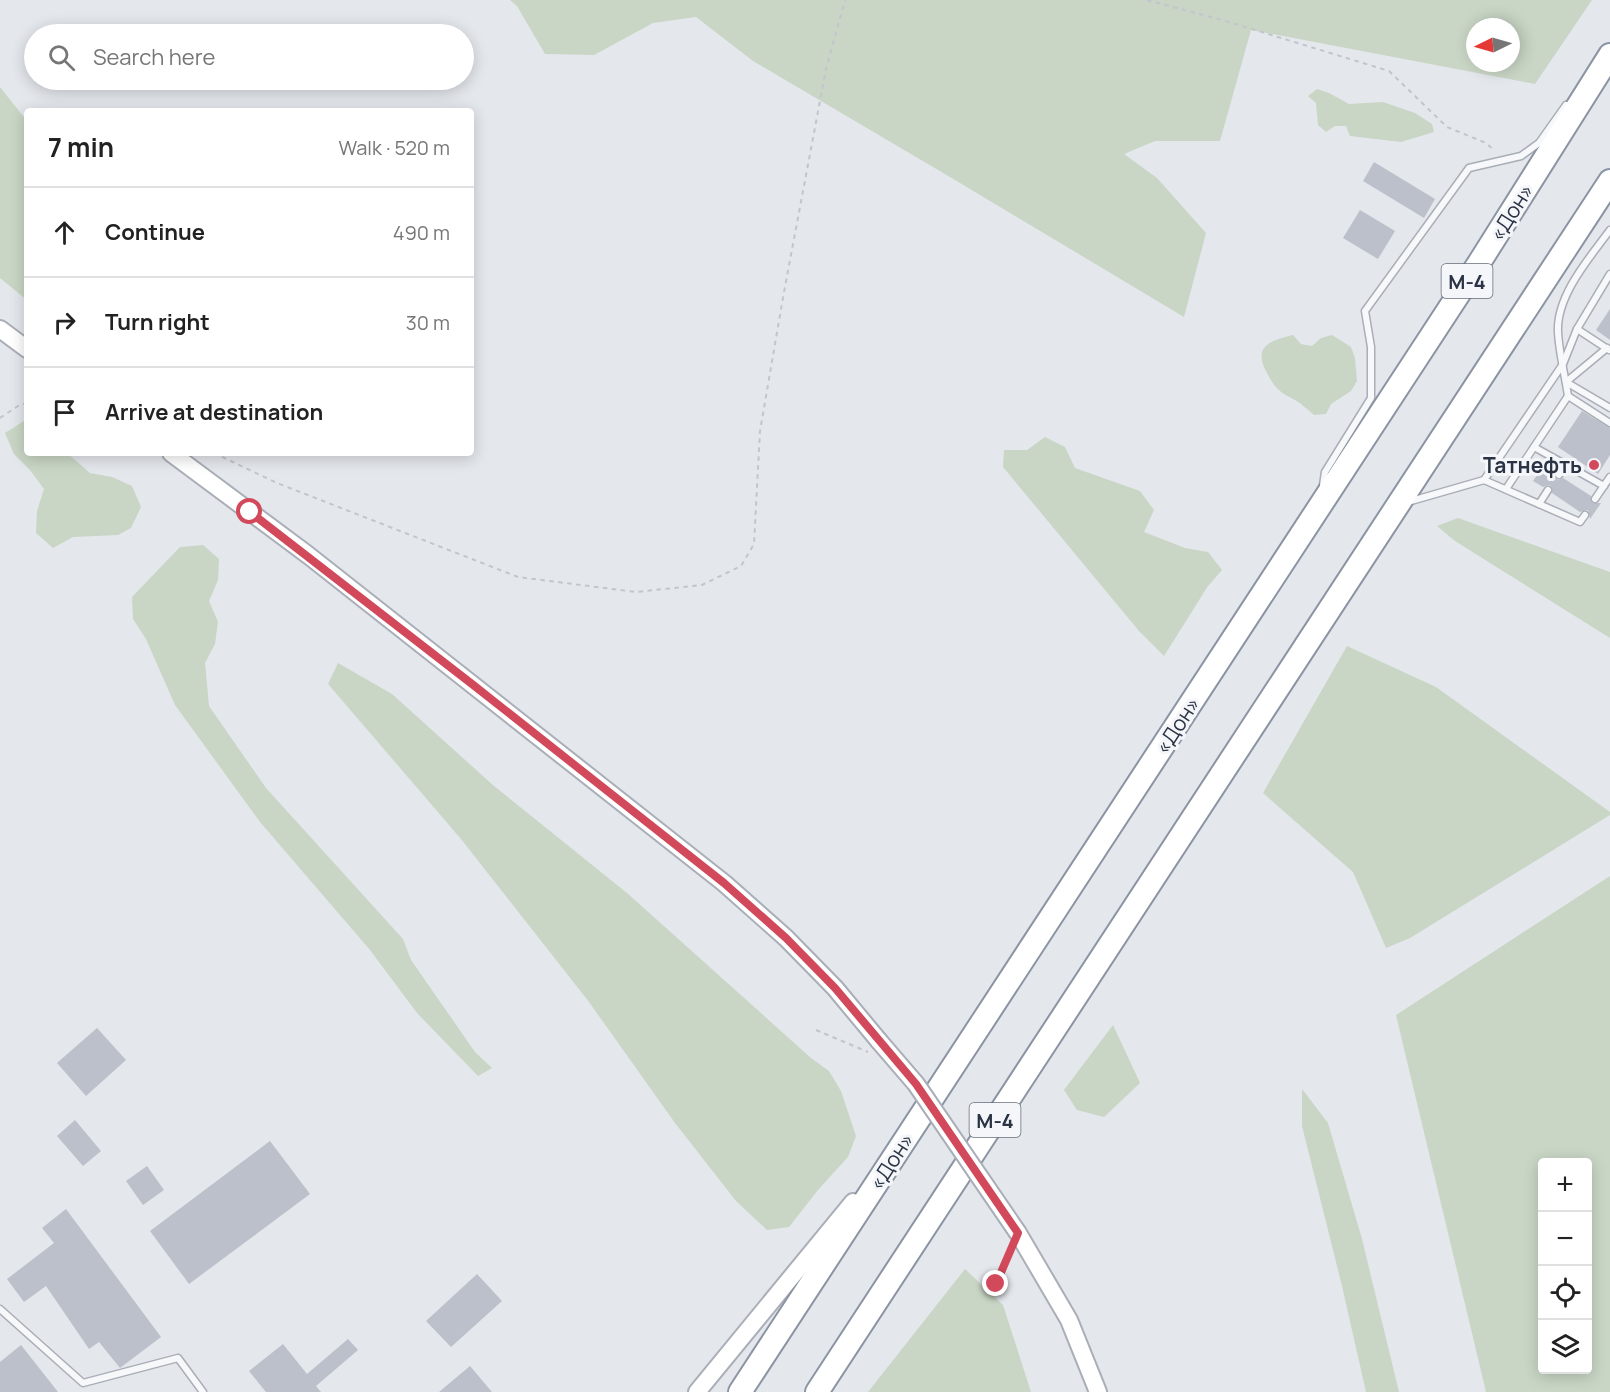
<!DOCTYPE html>
<html lang="en">
<head>
<meta charset="utf-8">
<style>
	body { margin:0; font-family:Manrope,sans-serif; background:#f6f6f6; color:#222 }
	.controls { position:absolute; right:18px; bottom:18px; display:grid; overflow:hidden; border-radius:6px; box-shadow:0 3px 15px #0003 }
	.controls button { width:54px; height:54px; display:grid; place-items:center; padding:0; border:0; border-bottom:2px solid #e0e0e0; background:#fff; color:#222; font:30px sans-serif }
	.compass { position:absolute; left:1466px; top:18px; width:54px; height:54px; border-radius:50%; background:#fff; box-shadow:0 3px 15px #0003; rotate:265deg }
	.stop { position:absolute; width:18px; height:18px; margin:-14px; border:4px solid #d1495b; border-radius:50%; background:#fff }
	.stop.end { background:#d1495b; border-color:#fff; box-shadow:0 2px 6px #0008 }
	.list { margin:0; padding:0; list-style:none }
	h2 { display:flex; justify-content:space-between; align-items:center; height:78px; margin:0; padding:0 24px; font-size:26px }
	h2 small { font-size:20px; font-weight:400; color:#767676 }
	.list li { display:grid; grid-template-columns:39px 1fr auto; gap:18px; align-items:center; box-sizing:border-box; height:90px; padding:0 24px; border-top:2px solid #e0e0e0 }
	.list b { display:block; font-size:22px; white-space:nowrap }
	.list em { font-size:20px; font-style:normal; color:#767676 }
	.icon { flex:none; width:33px; height:33px; fill:none; stroke:currentColor; stroke-width:2; stroke-linecap:round; stroke-linejoin:round }
	.map { position:relative; flex:none; width:1610px; height:1392px; overflow:hidden }
	.search { position:absolute; background:#fff; box-shadow:0 3px 15px #0003; left:24px; top:24px; width:450px; height:66px; display:flex; align-items:center; gap:15px; box-sizing:border-box; padding:0 21px; border-radius:33px; color:#767676; font-size:22px }
	.panel { position:absolute; background:#fff; box-shadow:0 3px 15px #0003; left:24px; top:108px; width:450px; height:348px; border-radius:6px }
	.map>svg:first-child { display:block }
	.green { fill:#c9d6c5; fill-rule:evenodd }
	.building { fill:#bbc0ca }
	.lines { fill:none; stroke-linecap:round; stroke-linejoin:round }
	.lane-casing { stroke:#a9aeb7; stroke-width:9 }
	.secondary-casing { stroke:#a9aeb7; stroke-width:20 }
	.highway-casing { stroke:#8b94a3; stroke-width:26 }
	.path { stroke:#c2c5cb; stroke-width:2; stroke-dasharray:4.5 4.5; stroke-linecap:butt }
	.lane { stroke:#f7f8fa; stroke-width:6 }
	.secondary { stroke:#fff; stroke-width:16 }
	.highway { stroke:#fff; stroke-width:22 }
	.secondary-bridge-casing { stroke:#a9aeb7; stroke-width:20; stroke-linecap:butt }
	.secondary-bridge { stroke:#fff; stroke-width:16 }
	.route { stroke:#d1495b; stroke-width:8 }
	.poi-dot { fill:#d1495b; stroke:#f4f6f9; stroke-width:2 }
	.labels { text-anchor:middle; dominant-baseline:central; stroke-width:6; stroke-linejoin:round; paint-order:stroke }
	.shield { fill:#f4f6f9; stroke:#676e7b; stroke-width:1.5 }
	.shield-label { font-size:20px; font-weight:bold; fill:#2b3445 }
	.street-label { font-size:21px; fill:#2b3445; stroke:#f4f6f9 }
	.poi-label { font-size:21px; font-weight:bold; fill:#2b3445; stroke:#f4f6f9; text-anchor:end }
</style>
</head>
<body>
<div class="map">
<svg width="1610" height="1392" viewBox="0 0 1610 1392">
	<rect width="100%" height="100%" fill="#e4e7ec"/>
	<g class="green">
		<path d="M510 0H1592L1535 84 1251 30 1220 141H1155L1124 154 1157 178 1206 233 1184 317 950 177 753 61 696 17 653 23 594 55 545 54 517 6ZM1475 27H1511V63H1475Z"/>
		<polygon points="0,87 27,121 27,300 0,278"/>
		<polygon points="1317,89 1329,93 1349,104 1383,102 1415,113 1432,124 1434,132 1401,142 1350,136 1346,126 1335,126 1326,132 1318,125 1316,103 1308,96"/>
		<path d="M1293 335 1301 344 1312 346 1321 338 1332 335 1351 347 1355 358 1357 381 1351 391 1331 404 1326 414 1314 415C1308 410 1302 404 1295 400 1290 397 1284 395 1279 390 1274 386 1271 380 1268 375 1252 347 1268 341 1293 335Z"/>
		<polygon points="24,421 27,421 27,453 67,453 90,473 112,477 132,486 141,507 131,528 118,535 73,537 53,548 36,533 37,511 44,489 30,470 14,454 5,433"/>
		<polygon points="1045,437 1065,447 1075,468 1140,491 1154,510 1144,532 1185,548 1208,552 1222,570 1208,586 1164,656 1139,631 1003,467 1004,450 1027,450"/>
		<polygon points="1458,518 1610,572 1610,638 1455,541 1437,526"/>
		<polygon points="203,545 219,559 218,580 209,601 218,622 215,644 205,663 209,706 266,788 403,939 411,960 475,1052 492,1068 478,1076 417,1013 370,950 260,822 175,705 146,639 133,619 132,597 180,547"/>
		<polygon points="1347,646 1436,687 1610,812 1610,815 1410,938 1386,948 1353,872 1263,793"/>
		<polygon points="338,663 392,694 494,786 627,893 811,1058 829,1071 841,1091 856,1136 848,1157 818,1190 789,1227 767,1230 736,1201 675,1123 589,1002 461,839 328,684"/>
		<path d="M1610 876V1392H1486L1396 1015ZM1542 1162H1588V1370H1542Z"/>
		<polygon points="1113,1025 1140,1083 1104,1117 1077,1110 1064,1090"/>
		<polygon points="1302,1089 1328,1123 1362,1239 1399,1392 1366,1392 1342,1286 1302,1126"/>
		<polygon points="965,1269 1003,1305 1031,1392 868,1392"/>
	</g>
	<g class="building">
		<polygon points="1374,162 1435,199 1424,218 1363,181"/>
		<polygon points="1360,210 1395,231 1378,259 1343,238"/>
		<polygon points="1610,309 1610,340 1596,330"/>
		<polygon points="1582,411 1610,428 1610,455 1598,474 1558,447"/>
		<polygon points="1544,465 1555,472 1556,479 1559,480 1563,478 1591,496 1592,503 1601,503 1590,519 1588,510 1580,512 1552,493 1551,486 1548,485 1543,487 1533,481"/>
		<polygon points="97,1028 126,1060 86,1096 57,1063"/>
		<polygon points="75,1120 101,1151 83,1166 57,1136"/>
		<polygon points="270,1141 310,1194 189,1284 150,1231"/>
		<polygon points="147,1166 164,1190 143,1205 126,1181"/>
		<polygon points="66,1209 161,1337 120,1368 99,1342 89,1349 46,1286 24,1302 7,1279 54,1243 42,1228"/>
		<polygon points="477,1274 502,1301 451,1347 426,1321"/>
		<polygon points="348,1339 358,1350 316,1386 321,1392 266,1392 249,1371 283,1344 307,1374"/>
		<polygon points="21,1345 58,1392 0,1392 0,1362"/>
		<polygon points="470,1366 492,1392 439,1392"/>
	</g>
	<g class="lines">
		<defs>
			<g id="lane">
				<path d="M1610 230C1590 257 1556 296 1558 332 1559 353 1565 375 1568 396L1610 423"/>
				<polyline points="1577,329 1609,350"/>
				<polyline points="1607,348 1566,382 1610,408"/>
				<polyline points="1534,447 1604,486"/>
				<polyline points="1559,475 1566,464"/>
				<polyline points="1484,480 1563,364 1577,329 1610,274"/>
				<polyline points="1323,485 1325,472 1371,398 1371,347 1365,311 1469,168 1521,156 1539,143 1566,105"/>
				<polyline points="1506,489 1568,396"/>
				<polyline points="1595,499 1610,477"/>
				<polyline points="1411,501 1484,480 1580,522 1585,515"/>
				<polyline points="1539,504 1548,490"/>
				<polyline points="0,1309 83,1383 178,1358 203,1392"/>
			</g>
			<g id="secondary">
				<polyline points="0,329 27,349"/>
				<polyline points="171,453 308,555 724,883 786,938 835,988 879,1041"/>
				<polyline points="1018,1233 1069,1320 1098,1392"/>
				<polyline points="697,1392 853,1202"/>
			</g>
			<g id="highway">
				<polyline points="740,1392 1479,263 1610,55"/>
				<polyline points="817,1392 1610,181"/>
			</g>
		</defs>
		<use href="#lane" class="lane-casing"/>
		<use href="#secondary" class="secondary-casing"/>
		<use href="#highway" class="highway-casing"/>
		<g class="path">
			<polyline points="1147,0 1229,22 1389,71 1447,127 1486,143 1495,151"/>
			<polyline points="0,418 18,406 27,403"/>
			<polyline points="214,453 277,483 518,577 636,592 702,585 741,566 754,544 760,431 784,292 826,69 845,0"/>
			<polyline points="816,1030 868,1052"/>
			<polyline points="995,1284 1011,1249"/>
		</g>
		<use href="#lane" class="lane"/>
		<use href="#secondary" class="secondary"/>
		<use href="#highway" class="highway"/>
		<defs>
			<polyline id="secondary-bridge" points="879,1041 916,1084 1018,1233"/>
		</defs>
		<use href="#secondary-bridge" class="secondary-bridge-casing"/>
		<use href="#secondary-bridge" class="secondary-bridge"/>
	</g>
	<g class="lines">
		<polyline class="route" points="250,512 472,684 724,883 786,938 835,988 916,1084 1018,1233 996,1284"/>
	</g>
	<circle class="poi-dot" cx="1594" cy="465" r="6"/>
	<g class="labels">
		<g class="shield">
			<rect x="1441.5" y="264" width="51" height="34" rx="4.5"/>
			<rect x="969.5" y="1103" width="51" height="34" rx="4.5"/>
		</g>
		<g class="shield-label">
			<text x="1467" y="281">М-4</text>
			<text x="995" y="1120">М-4</text>
		</g>
		<g class="street-label">
			<text transform="translate(1511 212) rotate(-58)">«Дон»</text>
			<text transform="translate(1177 725) rotate(-57)">«Дон»</text>
			<text transform="translate(891 1161) rotate(-57)">«Дон»</text>
		</g>
		<g class="poi-label">
			<text x="1582" y="465">Татнефть</text>
		</g>
	</g>
</svg>
<div class="controls">
<button>+</button>
<button>−</button>
<button><svg class="icon" aria-label="locate" viewBox="0 0 24 24"><circle cx="12" cy="12" r="6"/><path d="M12 2v4M12 18v4M2 12h4M18 12h4"/></svg></button>
<button><svg class="icon" aria-label="layers" viewBox="0 0 24 24"><path d="M12 4l9 5-9 5-9-5zM3 14l9 5 9-5"/></svg></button>
</div>
<svg class="compass" viewBox="-18 -18 36 36"><path d="M0-13l5 13h-10z" fill="#e53935"/><path d="M0 13l5-13h-10z" fill="#767676"/></svg>
<div class="stop" style="left:250px;top:512px"></div>
<div class="stop end" style="left:996px;top:1284px"></div>
<div class="search"><svg class="icon" aria-label="search" viewBox="0 0 24 24"><circle cx="10" cy="10" r="6"/><path d="M15 15l6 6"/></svg>Search here</div>
<section class="panel">
<h2>7 min<small>Walk · 520 m</small></h2>
<ul class="list">
<li><svg class="icon" aria-label="ahead" viewBox="0 0 24 24"><path d="M12 20V5M6 11l6-6 6 6"/></svg><div><b>Continue</b></div><em>490 m</em></li>
<li><svg class="icon" aria-label="right" viewBox="0 0 24 24"><path d="M7 20v-9h11M14 6l5 5-5 5"/></svg><div><b>Turn right</b></div><em>30 m</em></li>
<li><svg class="icon" aria-label="arrive" viewBox="0 0 24 24"><path d="M6 21V4h12l-3 4 3 4H6"/></svg><div><b>Arrive at destination</b></div></li>
</ul>
</section>
</div>
</body>
</html>
